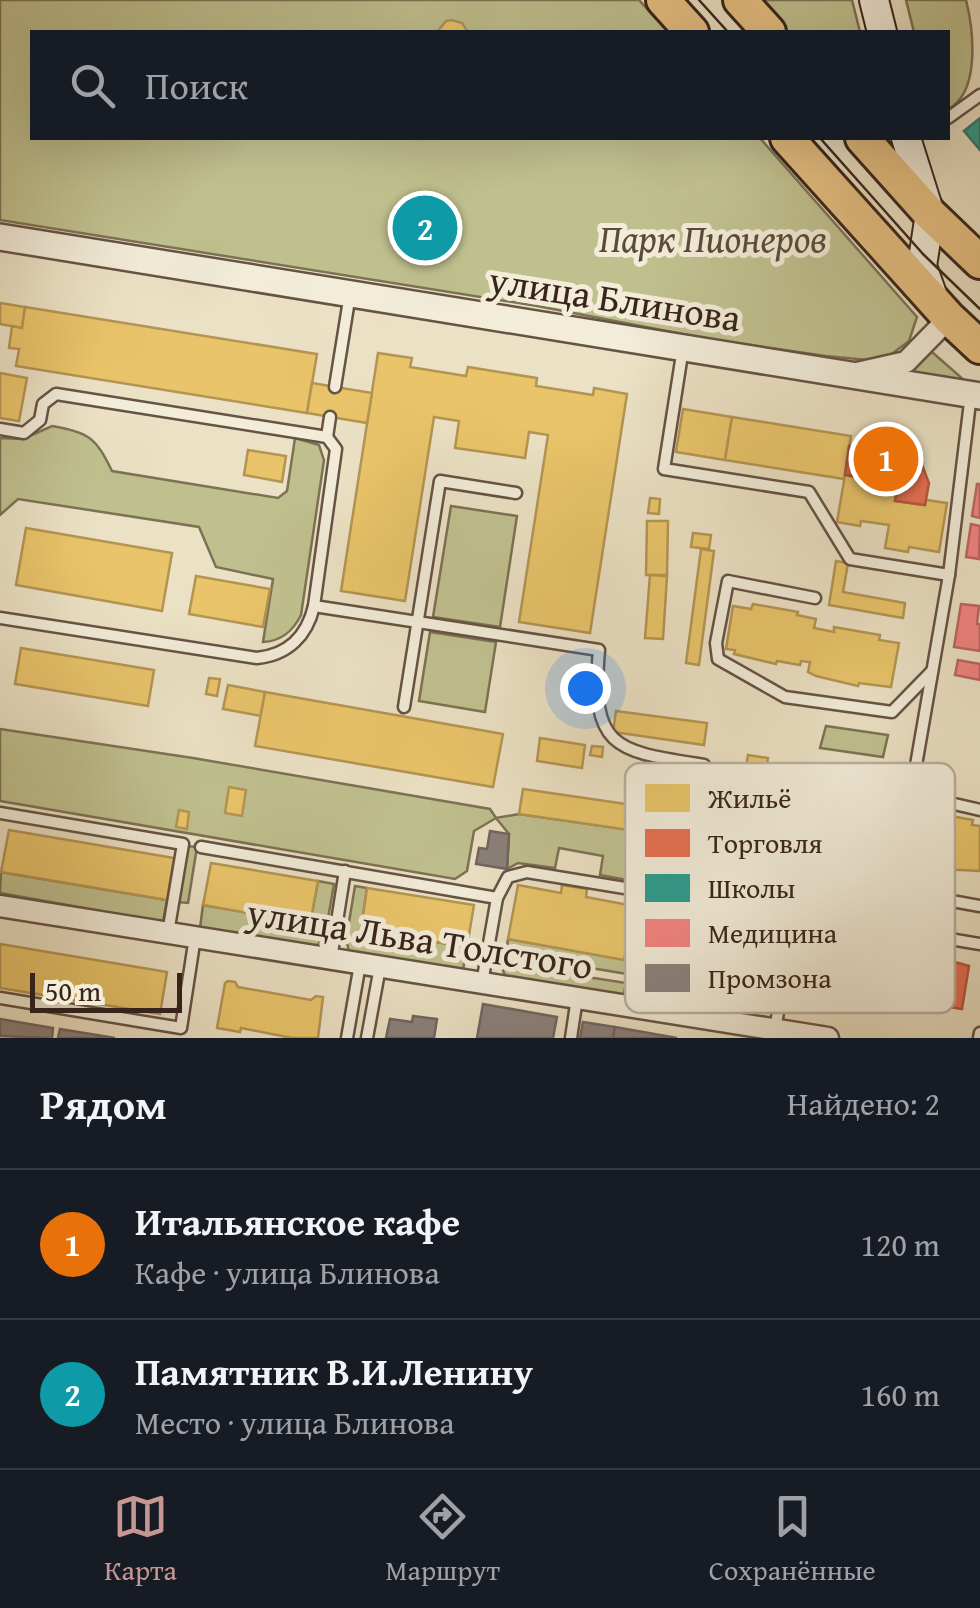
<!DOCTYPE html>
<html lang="ru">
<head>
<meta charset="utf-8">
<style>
	body { margin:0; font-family:"Gentium Book Plus",serif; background:#20242c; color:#f1f3f6 }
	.scale { position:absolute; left:30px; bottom:25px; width:152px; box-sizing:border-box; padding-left:10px; border:5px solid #38241a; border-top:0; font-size:28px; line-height:35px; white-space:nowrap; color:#38241a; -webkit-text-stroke:8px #f2ecd9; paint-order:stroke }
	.you { position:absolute; left:585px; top:688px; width:35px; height:35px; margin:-25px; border:8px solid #fff; border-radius:50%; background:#1a73e8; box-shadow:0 0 0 15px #1a73e833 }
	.badge { display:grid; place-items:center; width:65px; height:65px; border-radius:50%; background:#c59692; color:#fff; font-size:32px; font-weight:700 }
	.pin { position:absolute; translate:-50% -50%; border:5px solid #fff; box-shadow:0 2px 10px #0006 }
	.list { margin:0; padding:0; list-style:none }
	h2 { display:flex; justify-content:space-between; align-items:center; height:130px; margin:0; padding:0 40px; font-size:42px }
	h2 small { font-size:32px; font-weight:400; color:#9ea1a6 }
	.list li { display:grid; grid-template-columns:65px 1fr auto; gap:30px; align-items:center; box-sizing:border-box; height:150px; padding:0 40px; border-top:2px solid #363941 }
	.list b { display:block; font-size:38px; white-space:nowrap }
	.list p { margin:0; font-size:32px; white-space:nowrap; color:#9ea1a6 }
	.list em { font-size:32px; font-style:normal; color:#9ea1a6 }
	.icon { flex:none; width:55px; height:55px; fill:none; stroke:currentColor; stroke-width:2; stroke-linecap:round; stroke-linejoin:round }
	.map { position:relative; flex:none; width:980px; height:1038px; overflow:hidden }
	.search { position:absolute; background:#171b24; box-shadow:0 10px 40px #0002; left:30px; right:30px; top:30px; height:110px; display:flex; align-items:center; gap:25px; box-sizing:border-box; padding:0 35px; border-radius:0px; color:#9ea1a6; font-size:38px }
	.sheet { height:430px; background:#171b24 }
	nav { display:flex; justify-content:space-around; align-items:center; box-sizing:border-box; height:140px; border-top:2px solid #363941; background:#171b24; font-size:28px; color:#9ea1a6 }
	nav a { display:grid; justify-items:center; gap:5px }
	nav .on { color:#c59692 }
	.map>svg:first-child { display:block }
	.green { fill:#c0c08f; stroke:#7c7254; stroke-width:2.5 }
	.homes { fill:#e9c46a; stroke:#b49452; stroke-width:2.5 }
	.shops { fill:#e76f51; stroke:#b25840; stroke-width:2.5 }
	.schools { fill:#2a9d8f; stroke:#2e796c; stroke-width:2.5 }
	.health { fill:#f28482; stroke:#ba6763; stroke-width:2.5 }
	.industry { fill:#8a817c; stroke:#71655f; stroke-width:2.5 }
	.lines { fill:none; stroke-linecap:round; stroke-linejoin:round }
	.service-casing { stroke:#655344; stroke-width:15 }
	.minor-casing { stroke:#655344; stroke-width:25 }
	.tertiary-casing { stroke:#655344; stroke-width:30 }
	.secondary-casing { stroke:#38241a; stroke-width:32 }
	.primary-casing { stroke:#38241a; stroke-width:38 }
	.service { stroke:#f2ecd9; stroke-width:10 }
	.minor { stroke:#f2ecd9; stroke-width:20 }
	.tertiary { stroke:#f2ecd9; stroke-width:25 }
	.secondary { stroke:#f2ecd9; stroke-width:28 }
	.primary { stroke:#e6c082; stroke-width:32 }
	.tram { stroke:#38241a; stroke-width:2.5 }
	.labels { text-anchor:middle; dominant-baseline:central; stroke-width:10; stroke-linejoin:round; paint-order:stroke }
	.park-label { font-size:38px; font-style:italic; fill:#5a4b37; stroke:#f2ecd9 }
	.street-label { font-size:38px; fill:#38241a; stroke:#f2ecd9 }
	.key { fill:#f2ecd9; stroke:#bab0a0; stroke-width:2.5 }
	.key-label { font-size:28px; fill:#38241a }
</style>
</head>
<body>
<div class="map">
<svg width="980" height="1038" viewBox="0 0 980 1038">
	<rect width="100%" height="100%" fill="#ebe1c4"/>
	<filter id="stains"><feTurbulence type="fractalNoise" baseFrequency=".002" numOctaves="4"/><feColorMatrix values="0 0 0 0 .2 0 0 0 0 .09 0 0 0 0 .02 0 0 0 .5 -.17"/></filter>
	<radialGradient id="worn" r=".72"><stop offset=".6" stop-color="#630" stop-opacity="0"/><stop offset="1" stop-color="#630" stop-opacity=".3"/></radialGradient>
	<g class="green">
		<polygon points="0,0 639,0 668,32 32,32 32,138 760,138 917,317 909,341 889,356 868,360 826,356 708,339 537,306 0,220"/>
		<polygon points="757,0 852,0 860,32 787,32"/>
		<path d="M906 0H966C974 32 980 93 948 109V32H914Z"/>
		<polygon points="932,352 964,380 964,385 913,373 913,366"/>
		<path d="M52 426C89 432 96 438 112 471L278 498 287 491 295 438 319 445 324 460 301 615C293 631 282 641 263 642L273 579 216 567 199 527 18 499 0 515V438L23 439Z"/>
		<polygon points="451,506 517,516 500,627 433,617"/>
		<polygon points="430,632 496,642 485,712 419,701"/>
		<polygon points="826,726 888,735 883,757 820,748"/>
		<polygon points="0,729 193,758 490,809 496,818 519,814 659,834 656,856 631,853 627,880 600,875 603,856 559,848 555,868 518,863 507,869 509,834 496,818 474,831 467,871 455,879 0,801"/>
		<polygon points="187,846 197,847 188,903 177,902"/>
		<polygon points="1,872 167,900 163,922 0,893"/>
		<polygon points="318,881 334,884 325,936 316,947 200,928 203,905 310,923"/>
		<polygon points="355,886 367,888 361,930 467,947 463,970 349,951 346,940"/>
		<polygon points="508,939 629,960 627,974 506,954"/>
		<polygon points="504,964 626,983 623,997 507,978 503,971"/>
	</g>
	<g class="homes">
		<polygon points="452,20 462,23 468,32 437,32 446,21"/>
		<polygon points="0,303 25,307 22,328 0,324"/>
		<polygon points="25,307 317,354 307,413 16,366 19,349 9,348 12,326 22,328"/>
		<polygon points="378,353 412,358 410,367 466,376 468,367 537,378 536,386 593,395 594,388 627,394 590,633 519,622 548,435 529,432 525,458 455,448 459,421 434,417 405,601 341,591"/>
		<polygon points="0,373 27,378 19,421 0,418"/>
		<polygon points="312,383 372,393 367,423 307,413"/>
		<polygon points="683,409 732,417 725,460 676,452"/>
		<polygon points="732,417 851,436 844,479 725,460"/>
		<polygon points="248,450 286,456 282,482 244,475"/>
		<polygon points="877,474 899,478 895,501 925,505 926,500 947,503 939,552 909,547 908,552 885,548 889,525 861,521 860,526 837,522 845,475 876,480"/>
		<polygon points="650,498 660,499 659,514 648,513"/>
		<polygon points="647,521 668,521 667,575 646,575"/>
		<polygon points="26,528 172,553 162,611 16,585"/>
		<polygon points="693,533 711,535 709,549 691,547"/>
		<polygon points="701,549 714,551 699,665 686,663"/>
		<polygon points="836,561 848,563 843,592 905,603 903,618 829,605"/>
		<polygon points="650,575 667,576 663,639 645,638"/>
		<polygon points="196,576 270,589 263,627 189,614"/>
		<polygon points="753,604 798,612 797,615 816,619 814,628 834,632 834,627 880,635 879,640 899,643 891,687 859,683 858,686 816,676 808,672 810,662 801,661 800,665 777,661 776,664 734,654 735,650 726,649 733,606 751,609"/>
		<polygon points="21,648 154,670 148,706 15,684"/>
		<polygon points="209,678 220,679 217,696 206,694"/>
		<polygon points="228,685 265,692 261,716 223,709"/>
		<polygon points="265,692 503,734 493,787 255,746"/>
		<polygon points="616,711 707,723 704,745 613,732"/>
		<polygon points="540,738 585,745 582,768 537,761"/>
		<polygon points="592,746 603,747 602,757 590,755"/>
		<polygon points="748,755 768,758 766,769 746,766"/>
		<polygon points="229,787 246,790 242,816 225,813"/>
		<polygon points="523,789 647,807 643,832 519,814"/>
		<polygon points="845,797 890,805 889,810 927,817 928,812 973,820 972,825 980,826 980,871 941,869 910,859 856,854 817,842 825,799 844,802"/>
		<polygon points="179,810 189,812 187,829 176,827"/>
		<polygon points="9,830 174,858 167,900 1,872"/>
		<polygon points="211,863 318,881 310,924 203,905"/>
		<polygon points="518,885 561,893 562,885 587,889 586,897 634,906 633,913 637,913 631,951 626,950 624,960 508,939"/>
		<polygon points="367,888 474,905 467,947 361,930"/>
		<polygon points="0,944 167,972 160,1014 0,988"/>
		<polygon points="228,981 235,982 238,987 311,1000 316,996 323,997 318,1038 292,1038 241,1028 240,1032 217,1028 225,983"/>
	</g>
	<g class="shops">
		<polygon points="849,446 919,457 929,483 925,505 895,501 899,478 877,474 876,480 845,475"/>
		<polygon points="811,935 857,941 856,943 894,952 940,956 940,958 969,966 962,1009 943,1006 942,1011 897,1003 898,998 860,991 859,996 814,988 814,983 795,980 803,936"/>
	</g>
	<polygon class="schools" points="980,118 980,150 964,131"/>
	<g class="health">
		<polygon points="977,484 980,484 980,518 972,516"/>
		<polygon points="971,524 980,526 979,559 966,557"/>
		<polygon points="961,604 979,606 977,624 980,624 980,651 954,647"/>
		<polygon points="958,660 980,664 980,680 955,675"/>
	</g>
	<g class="industry">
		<polygon points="490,831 509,834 507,869 476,864 479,848 487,849"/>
		<polygon points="483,1004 557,1017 553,1038 477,1038"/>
		<polygon points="413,1016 437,1019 434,1038 386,1038 390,1019 412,1022"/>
		<polygon points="0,1019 53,1028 52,1038 0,1036"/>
		<polygon points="583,1022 615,1027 613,1038 580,1038"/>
		<polygon points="615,1027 677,1038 613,1038"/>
		<polygon points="60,1029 115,1038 58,1038"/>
	</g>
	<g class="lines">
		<defs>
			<g id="service">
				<polyline points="948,118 980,95"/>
				<polyline points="683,348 664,469 809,492 850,559 949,575"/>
				<polyline points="335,387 350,294"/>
				<polyline points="971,394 949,575 911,794 814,778 798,873 980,906"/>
				<path d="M0 429 24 433 40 420 43 404 56 394 327 437 336 449 314 606 599 650C590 750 616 751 704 765"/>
				<polyline points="327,437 330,417"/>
				<polyline points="815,598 728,581 716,643 718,659 785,697 892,712 932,671"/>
				<path d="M0 618 257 658C288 655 307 636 314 606"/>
				<polyline points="404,707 440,481 516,493"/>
				<polyline points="911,794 980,810"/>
				<polyline points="0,813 183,844 168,933"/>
				<polyline points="201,847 497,898 482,983"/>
				<polyline points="497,898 508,877 527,872 649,892 630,1006"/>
				<polyline points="331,959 345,871"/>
				<polyline points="0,998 181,1028 195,937"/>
				<polyline points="775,1029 796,913 980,944"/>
				<polyline points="347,1038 360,964"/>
				<polyline points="367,1038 380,967"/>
				<polyline points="571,1038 577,998"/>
				<polyline points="979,1038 980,1033"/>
			</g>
			<g id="minor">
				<polyline points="857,373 906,362 949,318"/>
				<polyline points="0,906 828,1038"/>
			</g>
			<polyline id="tertiary" points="0,237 980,396"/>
			<g id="secondary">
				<polyline points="874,0 882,32"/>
				<polyline points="906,138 930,214 922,266 933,297"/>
			</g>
			<g id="primary">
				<polyline points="663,0 692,32"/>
				<polyline points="740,0 769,32"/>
				<polyline points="787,138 949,318 980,347"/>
				<polyline points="862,138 930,214 980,262"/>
			</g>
		</defs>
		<use href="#service" class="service-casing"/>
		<use href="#minor" class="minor-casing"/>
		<use href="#tertiary" class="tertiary-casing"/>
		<use href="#secondary" class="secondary-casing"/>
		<use href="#primary" class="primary-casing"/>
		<use href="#service" class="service"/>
		<use href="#minor" class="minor"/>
		<use href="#tertiary" class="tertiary"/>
		<use href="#secondary" class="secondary"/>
		<use href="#primary" class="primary"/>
		<g class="tram">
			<polyline points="699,0 728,32"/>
			<polyline points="820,138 923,254 980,309"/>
		</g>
	</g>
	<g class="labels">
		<g class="park-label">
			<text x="713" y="238">Парк Пионеров</text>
		</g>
		<g class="street-label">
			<text transform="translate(615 298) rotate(9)">улица Блинова</text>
			<text transform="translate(420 938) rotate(9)">улица Льва Толстого</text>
		</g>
	</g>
	<rect x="625" y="763" width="330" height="250" rx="15" class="key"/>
	<rect x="645" y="784" width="45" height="28" fill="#e9c46a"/>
	<rect x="645" y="829" width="45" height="28" fill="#e76f51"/>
	<rect x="645" y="874" width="45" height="28" fill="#2a9d8f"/>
	<rect x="645" y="919" width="45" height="28" fill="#f28482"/>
	<rect x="645" y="964" width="45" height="28" fill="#8a817c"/>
	<g class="key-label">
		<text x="708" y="808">Жильё</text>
		<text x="708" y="853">Торговля</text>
		<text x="708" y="898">Школы</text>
		<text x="708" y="943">Медицина</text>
		<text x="708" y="988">Промзона</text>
	</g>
	<rect width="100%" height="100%" filter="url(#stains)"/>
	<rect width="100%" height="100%" fill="url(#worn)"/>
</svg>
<div class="scale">50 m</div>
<div class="you"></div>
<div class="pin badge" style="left:886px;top:459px;background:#e8710a">1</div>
<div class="pin badge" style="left:425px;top:228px;background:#0f9aa8">2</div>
<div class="search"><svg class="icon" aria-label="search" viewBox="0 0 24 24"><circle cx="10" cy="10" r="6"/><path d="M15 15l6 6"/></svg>Поиск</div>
</div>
<section class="sheet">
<h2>Рядом<small>Найдено: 2</small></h2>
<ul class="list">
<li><span class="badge" style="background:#e8710a">1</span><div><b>Итальянское кафе</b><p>Кафе · улица Блинова</p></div><em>120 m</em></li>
<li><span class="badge" style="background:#0f9aa8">2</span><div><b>Памятник В.И.Ленину</b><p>Место · улица Блинова</p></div><em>160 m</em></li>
</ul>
</section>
<nav>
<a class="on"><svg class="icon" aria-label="map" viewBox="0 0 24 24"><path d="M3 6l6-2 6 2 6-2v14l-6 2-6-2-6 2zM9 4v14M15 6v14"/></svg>Карта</a>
<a><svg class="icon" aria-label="directions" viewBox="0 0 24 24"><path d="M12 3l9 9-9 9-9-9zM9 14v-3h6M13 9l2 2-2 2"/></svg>Маршрут</a>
<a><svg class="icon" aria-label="saved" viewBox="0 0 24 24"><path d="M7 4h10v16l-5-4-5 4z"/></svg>Сохранённые</a>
</nav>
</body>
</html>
